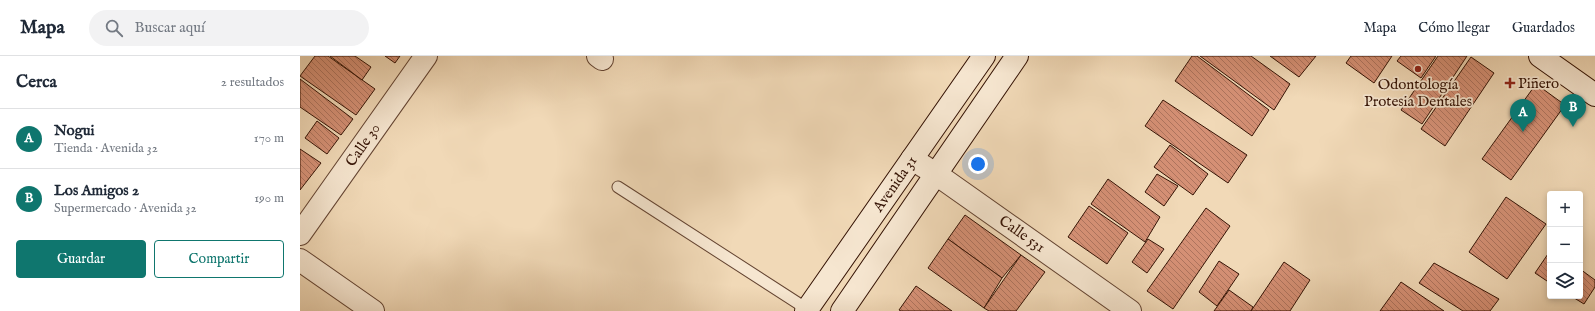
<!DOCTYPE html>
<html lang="es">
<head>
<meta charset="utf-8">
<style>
	body { margin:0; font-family:"IM FELL English",serif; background:#f2f2f3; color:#1f2937 }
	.controls { position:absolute; right:12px; bottom:12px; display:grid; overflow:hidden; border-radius:4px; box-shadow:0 2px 6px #0003 }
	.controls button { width:36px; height:36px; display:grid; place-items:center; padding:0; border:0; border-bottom:1px solid #e0e1e3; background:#fff; color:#1f2937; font:20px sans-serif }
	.you { position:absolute; left:678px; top:108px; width:14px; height:14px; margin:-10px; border:3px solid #fff; border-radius:50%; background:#1a73e8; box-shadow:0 0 0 6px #1a73e833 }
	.badge { display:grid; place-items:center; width:26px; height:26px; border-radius:50%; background:#0f766e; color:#fff; font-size:13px; font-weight:700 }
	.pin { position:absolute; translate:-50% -33px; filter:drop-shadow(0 1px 2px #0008) }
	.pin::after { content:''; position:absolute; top:21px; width:14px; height:12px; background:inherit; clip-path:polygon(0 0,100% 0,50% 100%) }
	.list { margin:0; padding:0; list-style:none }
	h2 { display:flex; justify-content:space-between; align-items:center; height:52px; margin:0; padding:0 16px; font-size:17px }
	h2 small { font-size:13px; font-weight:400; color:#747a83 }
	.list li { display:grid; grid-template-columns:26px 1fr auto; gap:12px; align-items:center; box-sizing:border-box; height:60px; padding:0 16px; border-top:1px solid #e0e1e3 }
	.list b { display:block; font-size:15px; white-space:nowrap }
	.list p { margin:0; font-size:13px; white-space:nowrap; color:#747a83 }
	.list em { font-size:13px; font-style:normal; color:#747a83 }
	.actions { display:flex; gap:8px; padding:12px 16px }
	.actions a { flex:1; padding:9px 0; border:1px solid #0f766e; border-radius:4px; text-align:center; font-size:14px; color:#0f766e }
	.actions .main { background:#0f766e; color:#fff }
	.icon { flex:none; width:22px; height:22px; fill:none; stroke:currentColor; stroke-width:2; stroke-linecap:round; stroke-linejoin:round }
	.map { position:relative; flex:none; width:1295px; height:255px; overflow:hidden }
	header { display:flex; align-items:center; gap:24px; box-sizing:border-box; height:56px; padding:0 20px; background:#fff; border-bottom:1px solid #e0e1e3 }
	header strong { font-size:19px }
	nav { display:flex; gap:22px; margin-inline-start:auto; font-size:14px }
	.search { width:280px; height:36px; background:#f2f2f3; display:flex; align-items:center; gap:10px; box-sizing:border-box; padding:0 14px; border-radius:22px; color:#747a83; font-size:15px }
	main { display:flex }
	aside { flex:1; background:#fff }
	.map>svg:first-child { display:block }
	.building { fill:url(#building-back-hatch); stroke:#351305 }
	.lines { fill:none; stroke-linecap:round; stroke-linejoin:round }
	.service-casing { stroke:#644432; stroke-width:13 }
	.minor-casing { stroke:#644432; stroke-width:24 }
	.secondary-casing { stroke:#351305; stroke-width:24 }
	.service { stroke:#f6e6d0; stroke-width:11 }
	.minor { stroke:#f6e6d0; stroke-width:22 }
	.secondary { stroke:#f6e6d0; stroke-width:22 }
	.poi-dot { fill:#8f2418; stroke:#f6e6d0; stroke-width:1.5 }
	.labels { text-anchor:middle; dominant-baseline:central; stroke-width:3.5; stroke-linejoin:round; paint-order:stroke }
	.poi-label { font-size:15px; fill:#351305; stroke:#f6e6d0; text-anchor:start }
	.street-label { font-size:15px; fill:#351305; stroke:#f6e6d0 }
</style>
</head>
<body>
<header>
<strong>Mapa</strong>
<div class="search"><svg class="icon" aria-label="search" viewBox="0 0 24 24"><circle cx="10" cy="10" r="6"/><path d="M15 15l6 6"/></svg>Buscar aquí</div>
<nav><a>Mapa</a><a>Cómo llegar</a><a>Guardados</a></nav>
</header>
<main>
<aside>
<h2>Cerca<small>2 resultados</small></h2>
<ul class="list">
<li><span class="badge">A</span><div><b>Nogui</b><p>Tienda · Avenida 32</p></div><em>170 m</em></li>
<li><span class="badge">B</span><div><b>Los Amigos 2</b><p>Supermercado · Avenida 32</p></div><em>190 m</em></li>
</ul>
<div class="actions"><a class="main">Guardar</a><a>Compartir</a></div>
</aside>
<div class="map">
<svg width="1295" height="255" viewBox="0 0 1295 255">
	<defs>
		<pattern id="building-back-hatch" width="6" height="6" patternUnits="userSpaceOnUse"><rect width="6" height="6" fill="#d59075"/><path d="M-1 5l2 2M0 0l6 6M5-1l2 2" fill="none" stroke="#ae745e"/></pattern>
	</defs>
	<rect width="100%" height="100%" fill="#f1d9b7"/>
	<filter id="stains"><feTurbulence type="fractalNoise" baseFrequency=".005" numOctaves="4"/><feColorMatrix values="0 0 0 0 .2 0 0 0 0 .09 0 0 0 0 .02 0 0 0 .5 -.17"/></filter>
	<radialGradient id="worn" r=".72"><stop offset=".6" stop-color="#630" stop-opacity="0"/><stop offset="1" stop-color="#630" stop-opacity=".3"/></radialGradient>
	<g class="building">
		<polygon points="15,0 28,0 75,33 56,59 0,20"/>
		<polygon points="30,0 55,0 71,11 62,24"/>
		<polygon points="85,0 100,0 95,7"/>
		<polygon points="892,0 897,0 969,54 952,80 875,25"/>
		<polygon points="900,0 951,0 990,28 974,54"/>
		<polygon points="970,0 1016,0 999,21"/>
		<polygon points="1051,0 1092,0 1074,27 1046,7"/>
		<polygon points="1101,0 1136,0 1121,22 1097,5"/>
		<polygon points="1138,0 1167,0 1122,68 1101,54"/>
		<polygon points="1171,1 1194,17 1145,90 1121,73"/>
		<polygon points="0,23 53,63 41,79 0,51"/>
		<polygon points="1236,28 1265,49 1211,124 1182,103"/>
		<polygon points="863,44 947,99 928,127 845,70"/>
		<polygon points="17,65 39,82 27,98 5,82"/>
		<polygon points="870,89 908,118 893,139 854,111"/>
		<polygon points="0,93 21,107 0,134"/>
		<polygon points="857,118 878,130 864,150 845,136"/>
		<polygon points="808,123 860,161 845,186 791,148"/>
		<polygon points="1206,141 1246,168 1207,223 1169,196"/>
		<polygon points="789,150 828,177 807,208 768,181"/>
		<polygon points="906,152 930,170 873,253 847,235"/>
		<polygon points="665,159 721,199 702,222 648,183"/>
		<polygon points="648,183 702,222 684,252 628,212"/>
		<polygon points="848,183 864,193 847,217 832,206"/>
		<polygon points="1250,195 1250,227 1235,217"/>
		<polygon points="721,199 745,216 716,255 689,255 684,252"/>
		<polygon points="919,205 939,218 917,250 899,236"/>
		<polygon points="984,206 1010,224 990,255 951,255"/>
		<polygon points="1134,207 1199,243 1190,255 1163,255 1119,227"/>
		<polygon points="1280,213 1295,224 1295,231 1284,248 1271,240 1280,240"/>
		<polygon points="1101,226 1144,255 1080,255"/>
		<polygon points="616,230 652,255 601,255 599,254"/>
		<polygon points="929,234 953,251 951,255 914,255"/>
	</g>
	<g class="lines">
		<defs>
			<polyline id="service" points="318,131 507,253"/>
			<g id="minor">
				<polyline points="298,0 302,3"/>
				<polyline points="612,103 636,118 830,255"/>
				<polyline points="0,178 126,0"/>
				<polyline points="0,204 73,255"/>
			</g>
			<g id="secondary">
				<polyline points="1240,0 1295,39"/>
				<polyline points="506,255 684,0"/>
				<polyline points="542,255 717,0"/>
			</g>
		</defs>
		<use href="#service" class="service-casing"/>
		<use href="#minor" class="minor-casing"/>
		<use href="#secondary" class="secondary-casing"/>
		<use href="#service" class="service"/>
		<use href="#minor" class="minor"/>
		<use href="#secondary" class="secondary"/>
	</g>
	<g class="poi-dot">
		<circle cx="1118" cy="13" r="4"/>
		<path d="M1208 21h4v4h4v4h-4v4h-4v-4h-4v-4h4z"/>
	</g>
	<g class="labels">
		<g class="poi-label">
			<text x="1218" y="27">Piñero</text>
			<text x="1118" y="28" text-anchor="middle">Odontología<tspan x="1118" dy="17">Protesia Dentales</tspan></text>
		</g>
		<g class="street-label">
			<text transform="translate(63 89) rotate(-55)">Calle 30</text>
			<text transform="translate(595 128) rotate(-55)">Avenida 31</text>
			<text transform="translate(722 178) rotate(35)">Calle 531</text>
		</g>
	</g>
	<rect width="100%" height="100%" filter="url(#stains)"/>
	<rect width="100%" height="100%" fill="url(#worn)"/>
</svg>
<div class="controls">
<button>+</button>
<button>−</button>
<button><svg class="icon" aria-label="layers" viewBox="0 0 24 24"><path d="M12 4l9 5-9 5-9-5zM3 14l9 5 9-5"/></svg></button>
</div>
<div class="you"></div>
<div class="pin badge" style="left:1223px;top:76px">A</div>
<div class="pin badge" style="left:1273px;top:71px">B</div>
</div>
</main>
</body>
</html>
